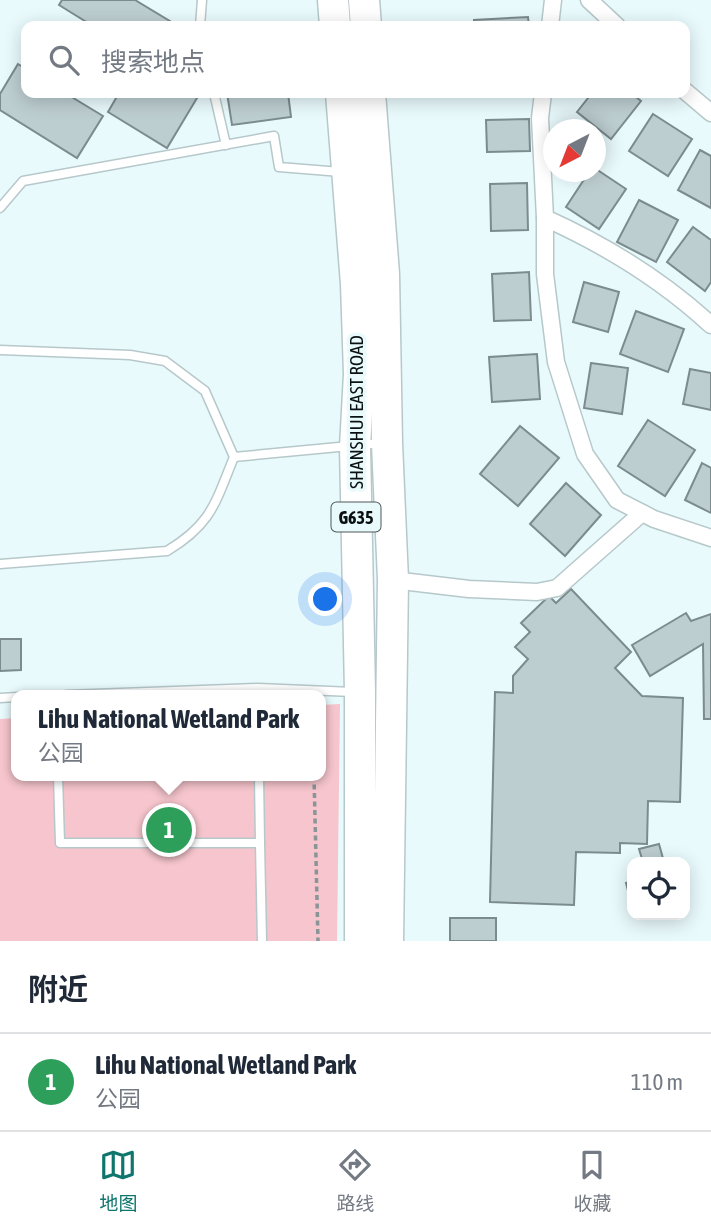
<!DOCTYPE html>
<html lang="zh">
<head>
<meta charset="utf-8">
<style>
	body { margin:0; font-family:"Asap Condensed","Noto Sans SC",sans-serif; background:#f2f2f3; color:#1f2937 }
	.controls { position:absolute; right:21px; bottom:21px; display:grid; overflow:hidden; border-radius:14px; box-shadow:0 4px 18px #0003 }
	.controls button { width:63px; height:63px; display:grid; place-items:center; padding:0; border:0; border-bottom:2px solid #e0e1e3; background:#fff; color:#1f2937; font:35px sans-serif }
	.compass { position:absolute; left:543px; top:119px; width:63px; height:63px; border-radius:50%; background:#fff; box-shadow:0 4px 18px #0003; rotate:222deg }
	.you { position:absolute; left:326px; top:600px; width:24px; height:24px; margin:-18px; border:5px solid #fff; border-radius:50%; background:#1a73e8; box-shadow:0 0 0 10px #1a73e833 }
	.badge { display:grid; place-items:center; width:46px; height:46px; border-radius:50%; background:#0f766e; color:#fff; font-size:23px; font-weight:700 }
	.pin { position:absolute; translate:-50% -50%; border:4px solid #fff; box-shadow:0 2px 7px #0006 }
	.popup { position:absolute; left:11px; top:690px; width:315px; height:91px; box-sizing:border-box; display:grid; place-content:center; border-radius:14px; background:#fff; filter:drop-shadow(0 2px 5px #0005); font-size:23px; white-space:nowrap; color:#747a83 }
	.popup b { font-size:26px; color:#1f2937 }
	.popup::after { content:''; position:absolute; left:50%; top:100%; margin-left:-14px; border:14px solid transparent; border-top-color:#fff }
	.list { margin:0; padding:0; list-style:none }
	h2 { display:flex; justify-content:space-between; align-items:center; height:91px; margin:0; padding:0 28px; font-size:30px }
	h2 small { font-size:23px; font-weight:400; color:#747a83 }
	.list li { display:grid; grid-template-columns:46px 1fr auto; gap:21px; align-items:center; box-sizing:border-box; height:98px; padding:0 28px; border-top:2px solid #e0e1e3 }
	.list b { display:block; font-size:26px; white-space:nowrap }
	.list p { margin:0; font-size:23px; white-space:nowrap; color:#747a83 }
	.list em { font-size:23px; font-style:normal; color:#747a83 }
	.icon { flex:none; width:38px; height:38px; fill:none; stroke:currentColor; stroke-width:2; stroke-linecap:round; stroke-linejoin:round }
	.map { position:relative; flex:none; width:711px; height:941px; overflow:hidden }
	.search { position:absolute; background:#fff; box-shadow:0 4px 18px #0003; left:21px; right:21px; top:21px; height:77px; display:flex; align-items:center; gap:18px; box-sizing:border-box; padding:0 24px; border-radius:14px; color:#747a83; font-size:26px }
	.sheet { height:189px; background:#fff }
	nav { display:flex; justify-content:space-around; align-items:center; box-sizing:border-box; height:98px; border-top:2px solid #e0e1e3; background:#fff; font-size:19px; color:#747a83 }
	nav a { display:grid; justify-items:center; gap:4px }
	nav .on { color:#0f766e }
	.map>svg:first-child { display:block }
	.green { fill:#f6c5cd }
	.building { fill:#bdced1; stroke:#7b8b8e; stroke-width:2 }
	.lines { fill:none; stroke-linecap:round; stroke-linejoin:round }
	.lane-casing { stroke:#b7c8cb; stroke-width:11 }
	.street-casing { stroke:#b7c8cb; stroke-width:19 }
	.highway-casing { stroke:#b7c8cb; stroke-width:33 }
	.path { stroke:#899597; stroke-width:3.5; stroke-dasharray:5 3.5; stroke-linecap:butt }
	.lane { stroke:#fff; stroke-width:8 }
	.street { stroke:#fff; stroke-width:16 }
	.highway { stroke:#fff; stroke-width:30 }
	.labels { text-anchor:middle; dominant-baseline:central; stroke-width:7; stroke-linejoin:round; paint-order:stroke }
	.shield { fill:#e9fafd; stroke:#4e5758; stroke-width:2 }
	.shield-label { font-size:18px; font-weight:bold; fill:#0b1112 }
	.street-label { font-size:19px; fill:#0b1112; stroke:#e9fafd }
</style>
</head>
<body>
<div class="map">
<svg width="711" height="941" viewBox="0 0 711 941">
	<rect width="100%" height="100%" fill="#e9fafd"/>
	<polygon class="green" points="340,704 337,941 0,941 0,719 17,718 17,776 321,776 321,705"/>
	<g class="building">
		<polygon points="62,0 135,0 178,26 93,26 59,5"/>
		<polygon points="528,17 529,26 474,26 474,20"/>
		<polygon points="18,64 26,69 26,93 65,93 103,116 77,158 0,110 0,94"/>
		<polygon points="119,93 200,93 167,148 108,112"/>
		<polygon points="227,93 288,93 291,117 232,125"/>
		<polygon points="592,93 631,93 641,101 611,139 577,112"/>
		<polygon points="653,114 692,139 668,176 629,151"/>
		<polygon points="529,119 530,151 487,152 486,120"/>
		<polygon points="700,150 711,156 711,208 678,190"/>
		<polygon points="596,169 626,189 599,229 566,207 589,172 596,172"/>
		<polygon points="527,183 528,230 491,231 490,184"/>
		<polygon points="639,200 678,220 656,262 617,242"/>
		<polygon points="693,227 711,240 711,282 705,291 667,262"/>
		<polygon points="529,272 531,320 494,321 492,274"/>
		<polygon points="584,282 619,292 608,332 573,322"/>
		<polygon points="636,311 684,329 668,372 620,354"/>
		<polygon points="537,354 540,399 492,402 489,357"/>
		<polygon points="591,363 628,368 622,414 584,408"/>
		<polygon points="690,369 711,373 711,410 683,404"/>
		<polygon points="648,420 695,450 665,496 618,466"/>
		<polygon points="520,426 559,458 518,506 480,474"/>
		<polygon points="702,463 711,468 711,513 685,500"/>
		<polygon points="566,483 601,515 565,556 530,524"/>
		<polygon points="571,589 631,652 615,668 642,696 683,698 680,802 648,801 647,844 620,843 620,853 576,852 574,905 490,902 495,692 513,693 513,676 528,659 515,647 530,632 521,623 549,596 556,603"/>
		<polygon points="686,613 691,621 711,614 711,719 704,719 703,644 650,676 632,645"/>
		<polygon points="0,639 21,639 21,670 0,671"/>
		<polygon points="659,844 664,862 643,862 639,849"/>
		<polygon points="632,881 632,906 626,883"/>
		<rect x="450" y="918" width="46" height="23"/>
	</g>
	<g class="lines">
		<defs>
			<g id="lane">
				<polyline points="200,26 202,0"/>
				<polyline points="214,93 226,145"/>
				<polyline points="0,208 23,181 274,136 279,167 341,172"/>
				<path d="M0 350 130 355 165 361 205 391 234 457C215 503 212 524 167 551L0 564"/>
				<polyline points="234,457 381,443"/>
				<polyline points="66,695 258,688 353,692"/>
				<polyline points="0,698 17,697"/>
				<polyline points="58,776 60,843 260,843 259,776"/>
				<polyline points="260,843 262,941"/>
			</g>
			<g id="street">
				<polyline points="589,0 617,26"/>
				<polyline points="550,26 553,0"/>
				<polyline points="685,91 711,113"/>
				<path d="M543 93 540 118 545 218C605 245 662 280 711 325"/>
				<polyline points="545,218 545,274 556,362 585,454 617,500 654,519 711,538"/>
				<polyline points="393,580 469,589 537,592 557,588 642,513"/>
			</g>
			<g id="highway">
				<polyline points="333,0 335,26"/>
				<polyline points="364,0 366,26"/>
				<polyline points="341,93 356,284 359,374 355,447 360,692 360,941"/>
				<polyline points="370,93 384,274 387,443 393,580 388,941"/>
			</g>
		</defs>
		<use href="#lane" class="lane-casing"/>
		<use href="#street" class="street-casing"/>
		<use href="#highway" class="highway-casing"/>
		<polyline class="path" points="314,776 318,941"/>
		<use href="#lane" class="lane"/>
		<use href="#street" class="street"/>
		<use href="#highway" class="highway"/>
	</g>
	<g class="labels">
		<rect class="shield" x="331.5" y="502.5" width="49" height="29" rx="5"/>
		<g class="shield-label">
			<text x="356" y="517">G635</text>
		</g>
		<g class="street-label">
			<text transform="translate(356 412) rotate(-90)">SHANSHUI EAST ROAD</text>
		</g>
	</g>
</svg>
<div class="controls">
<button><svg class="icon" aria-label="locate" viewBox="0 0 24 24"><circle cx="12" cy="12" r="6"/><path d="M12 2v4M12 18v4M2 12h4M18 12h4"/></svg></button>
</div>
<svg class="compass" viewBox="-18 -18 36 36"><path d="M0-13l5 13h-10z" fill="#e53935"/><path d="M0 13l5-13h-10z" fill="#747a83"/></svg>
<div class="you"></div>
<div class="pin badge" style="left:169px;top:830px;background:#2e9e5b">1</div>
<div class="popup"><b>Lihu National Wetland Park</b>公园</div>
<div class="search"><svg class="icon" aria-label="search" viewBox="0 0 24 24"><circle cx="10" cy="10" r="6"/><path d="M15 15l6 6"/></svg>搜索地点</div>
</div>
<section class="sheet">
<h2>附近<small></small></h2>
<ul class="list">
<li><span class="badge" style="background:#2e9e5b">1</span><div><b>Lihu National Wetland Park</b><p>公园</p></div><em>110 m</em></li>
</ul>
</section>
<nav>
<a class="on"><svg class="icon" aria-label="map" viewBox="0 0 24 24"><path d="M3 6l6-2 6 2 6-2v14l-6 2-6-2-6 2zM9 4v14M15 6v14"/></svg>地图</a>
<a><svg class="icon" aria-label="directions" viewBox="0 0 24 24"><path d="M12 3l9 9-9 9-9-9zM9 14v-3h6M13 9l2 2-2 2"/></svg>路线</a>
<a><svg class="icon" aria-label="saved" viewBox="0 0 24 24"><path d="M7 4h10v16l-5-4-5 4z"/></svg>收藏</a>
</nav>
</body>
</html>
